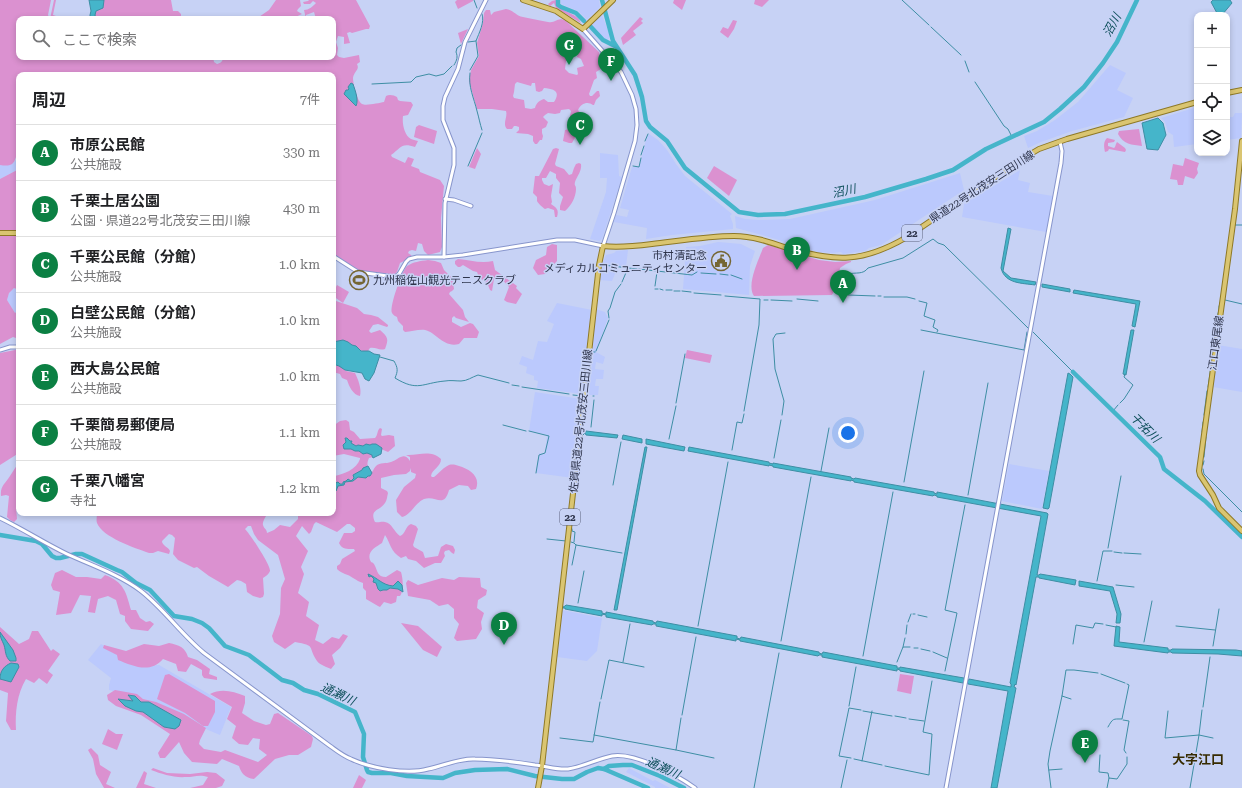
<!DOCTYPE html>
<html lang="ja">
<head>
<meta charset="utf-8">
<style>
	body { margin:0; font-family:"Roboto Serif","Noto Sans JP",serif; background:#f2f2f2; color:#202124 }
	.controls { position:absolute; right:12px; top:12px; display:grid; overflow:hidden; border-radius:8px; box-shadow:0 2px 6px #0003 }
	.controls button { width:36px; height:36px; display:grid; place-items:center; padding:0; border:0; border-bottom:1px solid #e0e0e0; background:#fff; color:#202124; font:20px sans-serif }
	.you { position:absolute; left:848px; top:433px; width:14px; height:14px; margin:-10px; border:3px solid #fff; border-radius:50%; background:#1a73e8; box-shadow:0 0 0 6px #1a73e833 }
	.badge { display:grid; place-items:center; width:26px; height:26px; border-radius:50%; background:#0b8043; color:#fff; font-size:13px; font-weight:700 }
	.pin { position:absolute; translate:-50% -33px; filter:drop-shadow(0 1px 2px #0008) }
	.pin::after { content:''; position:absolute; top:21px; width:14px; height:12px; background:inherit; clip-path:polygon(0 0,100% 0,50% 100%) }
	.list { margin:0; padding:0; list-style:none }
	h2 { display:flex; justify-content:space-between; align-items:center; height:52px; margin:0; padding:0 16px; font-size:17px }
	h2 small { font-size:13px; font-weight:400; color:#757577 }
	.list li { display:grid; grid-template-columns:26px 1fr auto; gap:12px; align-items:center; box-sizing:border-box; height:56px; padding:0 16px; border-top:1px solid #e0e0e0 }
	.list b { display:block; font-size:15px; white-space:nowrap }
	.list p { margin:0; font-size:13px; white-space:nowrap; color:#757577 }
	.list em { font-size:13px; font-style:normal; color:#757577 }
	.icon { flex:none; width:22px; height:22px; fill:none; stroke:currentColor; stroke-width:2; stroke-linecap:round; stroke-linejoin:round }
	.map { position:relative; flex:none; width:1242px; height:788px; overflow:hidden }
	.search { position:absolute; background:#fff; box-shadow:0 2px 6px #0003; left:16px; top:16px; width:320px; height:44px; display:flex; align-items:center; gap:10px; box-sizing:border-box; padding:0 14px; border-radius:8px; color:#757577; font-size:15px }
	.panel { position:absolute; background:#fff; box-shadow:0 2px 6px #0003; left:16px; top:72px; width:320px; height:444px; border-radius:8px }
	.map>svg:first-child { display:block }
	.built { fill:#bbc9fd }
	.green { fill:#db91d0; fill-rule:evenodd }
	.water { fill:#45b5ca; stroke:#3e8ea4 }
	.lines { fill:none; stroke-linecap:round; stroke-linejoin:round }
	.stream { stroke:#3e8ea4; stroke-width:1 }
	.river { stroke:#45b5ca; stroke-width:4.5 }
	.minor-casing { stroke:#8795cc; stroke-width:5 }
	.major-casing { stroke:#8e7926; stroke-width:6 }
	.minor { stroke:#fff; stroke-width:3 }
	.major { stroke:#dac571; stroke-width:4 }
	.labels { text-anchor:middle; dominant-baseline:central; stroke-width:3; stroke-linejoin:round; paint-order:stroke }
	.shield { fill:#c7d2f5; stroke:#5c637e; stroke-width:1 }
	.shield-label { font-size:10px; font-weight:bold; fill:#2e344b }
	.street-label { font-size:11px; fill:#2e344b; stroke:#c7d2f5 }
	.poi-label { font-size:11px; fill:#2e344b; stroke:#c7d2f5; text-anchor:end }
	.water-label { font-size:12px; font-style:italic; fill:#0e4f5b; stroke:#c7d2f5 }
	.quarter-label { font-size:13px; font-weight:bold; fill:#372b00; stroke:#c7d2f5 }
</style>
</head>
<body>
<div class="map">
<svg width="1242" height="788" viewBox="0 0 1242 788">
	<rect width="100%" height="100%" fill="#c7d2f5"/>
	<g class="built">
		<polygon points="561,0 599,0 600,7 587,20 578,11 561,4"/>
		<polygon points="602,15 609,33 609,39 607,40 604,38 591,24"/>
		<polygon points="1110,65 1126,73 1117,90 1133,98 1124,117 1072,131 1041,142 1028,148 1024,136 1037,131 1055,120 1078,102"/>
		<polygon points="1197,107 1197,144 1174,147 1173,135 1168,132 1165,122 1161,118"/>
		<polygon points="1235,113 1242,113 1241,138 1227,140 1227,116 1228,117 1233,117"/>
		<polygon points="649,134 658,140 667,150 676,164 685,176 732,214 730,216 733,224 733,229 672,235 646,239 647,228 614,222 616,215 627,217 629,210 620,208 632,167 639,167 647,136"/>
		<polygon points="19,149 19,169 0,179 0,165 8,165 14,162 17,159"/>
		<polygon points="600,153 618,155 619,176 622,177 602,239 599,241 590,239 606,192 607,178 600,178"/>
		<polygon points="1020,170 1018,180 1030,183 1028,192 1053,196 1046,232 962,217 964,204"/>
		<polygon points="960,173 964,190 881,245 869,248 865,251 843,254 841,252 833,253 818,252 762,235 736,228 735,216 745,219 759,220 790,219 875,200"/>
		<polygon points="718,242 741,244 755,251 750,266 749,295 683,289 686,247 700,246"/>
		<polygon points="628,250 626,267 618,267 612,281 599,280 602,264 606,255 614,253 616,251"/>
		<polygon points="14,288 19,290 19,310 15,313 7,300 9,293"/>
		<polygon points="557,303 592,310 582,394 537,388 538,381 534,380 534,376 526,373 527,367 519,364 522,356 533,360 538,341 547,342 554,324 547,321"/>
		<polygon points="596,309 605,312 608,318 596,352 605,357 603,364 596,362 595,369 604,370 603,379 596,379 595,386 599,386 598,395 586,395"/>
		<polygon points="1218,345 1242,349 1242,392 1213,387"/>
		<polygon points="535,392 581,399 573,478 536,473 539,453 545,454 547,435 529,431"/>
		<polygon points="1009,464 1049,471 1042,509 1002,501"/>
		<polygon points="562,610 602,618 597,651 587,661 557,657"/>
		<polygon points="101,644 143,666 159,665 231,707 220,735 208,730 182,715 151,701 109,690 109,685 111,678 88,660"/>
		<polygon points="629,768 653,781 655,780 670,788 655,788 655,787 626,772"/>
	</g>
	<g class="green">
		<path d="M0 0H51L48 15 50 19 54 0H56L53 15 56 16 68 19H19V57H213L214 62 217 64C221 63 223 61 223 57H333V19H316L314 12 306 15V19L304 10C309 10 312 7 316 3L313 1 310 4H304L303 2 308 1 309 0H356L370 26 369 29H366L352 33 350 32 347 33 350 43 344 44V37L338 36 336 42 338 48 337 55 339 57 344 58 359 55 360 62 357 64C360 70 354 71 353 78 353 83 357 101 362 104 366 106 379 103 384 102L386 96C389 94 394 95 397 97L398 100 400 101 411 102 413 105 408 115 403 116C402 123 404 135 411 139 413 140 415 140 418 141L415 147C401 142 401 148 391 155L392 157 405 163 408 157 414 159 411 166 419 169 420 172 440 180 444 186 441 218 442 247 440 252 428 255 424 251 422 244 418 243 416 251 412 250 409 251 408 253 411 255 412 257 400 263 397 272 394 275 359 270 333 255V75H19V149C14 159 17 168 0 165Z"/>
		<polygon points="103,0 171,0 173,11 178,11 181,14 181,19 94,19 94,11"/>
		<polygon points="276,0 300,0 301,6 298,9 297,11 302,14 291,19 256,19 269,10"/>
		<polygon points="457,0 473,0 473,1 458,9 455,2"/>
		<path d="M556 0C557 13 577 11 581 23L556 8 554 3 550 6 548 4 552 1Z"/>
		<polygon points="674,0 686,0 682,10 673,3"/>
		<polygon points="755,0 769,0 762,7 754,4"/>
		<path d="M506 9C514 10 516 16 523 17 531 19 539 20 548 22 556 24 557 16 566 21L599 52 601 62 600 65 601 69 596 72 597 78 594 80 589 94 590 96H592L597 91H599L600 96 596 100 594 105H593C588 101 581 103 578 110 580 112 580 115 581 117 584 122 587 120 584 127L588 130V135L577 134 572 143H569L563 141 565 130 569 129 571 124 569 121 571 111 569 109 561 110 560 113 555 114 548 113 545 115 543 117 548 122 546 127 542 129V133L543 136 542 140H540L537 144H535L533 141V136L528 134 516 133 519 130V127L516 126H514L512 129H507C502 124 508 117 506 111L492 109H477L469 81 471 70 479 56 477 43 483 23 484 13 486 10H490L491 15 494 12ZM573 42 579 49 577 57 581 59 584 66 577 68 578 74 577 75 569 73 565 69 566 61H571L572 58 566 54C566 49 569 44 573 42ZM517 82 531 86 532 83H535L536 91 539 92 542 91 544 88C554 89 561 91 554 102H548L544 99C540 100 536 103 535 108L531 109 525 108 524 100 514 98 513 96 514 92 515 84Z"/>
		<polygon points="640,17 643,19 641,21 643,23 633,31 636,35 623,45 621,38"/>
		<polygon points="733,20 737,21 734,29 728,38 720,32 723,27 728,29"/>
		<polygon points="468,29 461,44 458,33"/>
		<polygon points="419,125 437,131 434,144 414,137 416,127"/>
		<path d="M1139 129 1142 146C1132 145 1123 144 1118 134L1119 131Z"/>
		<path d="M1107 138 1115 140 1114 142 1108 143V146L1114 148 1115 147 1116 144 1117 142 1125 148 1126 150 1125 152 1109 149 1108 151 1105 152C1104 147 1103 142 1107 138Z"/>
		<polygon points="477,148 481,154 475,169 469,167"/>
		<path d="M556 148 559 149 555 164 556 166 564 169 569 175 572 174 574 168 576 164 579 163 581 164C582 171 577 176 575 182 574 187 576 184 576 189 576 197 571 206 565 211L560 210V206L563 197 559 193 560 183 556 178V174L550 171 546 178H542V180L544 184 549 186 553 184 551 196 552 202 551 204C557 208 559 210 557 217H555L554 210 548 208 545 209C543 208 538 203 537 201V197L533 193 535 176H539L540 174 553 149Z"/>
		<polygon points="1185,158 1199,163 1197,169 1198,173 1194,179 1185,176 1183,185 1178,185 1177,180 1170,179 1173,164 1183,166"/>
		<polygon points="714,166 737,180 729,196 707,178"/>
		<polygon points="19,169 19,290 14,288 9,293 7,300 15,313 19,310 19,339 13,337 0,344 0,179"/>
		<polygon points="552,244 557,245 557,261 545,274 538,275 533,268 536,260 546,255 547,247"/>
		<path d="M768 245 819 260 835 262 851 261V262L846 264 840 268 836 288 835 289 832 295 754 296C746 285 759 259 763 248Z"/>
		<path d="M458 259C470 260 481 264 493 261L495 270 517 286 516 288 522 294 516 304 507 302 504 300 509 287 500 277 494 279 492 291 490 290 488 285 479 277 477 272 473 271 463 265 460 267H458L455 264V261Z"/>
		<path d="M428 260 435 261 441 263 444 270 452 278 454 289 452 291 450 292 449 294 463 310 465 317 469 322 456 318 454 316 452 318V322L461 327 470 323 473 324 479 332 477 338H464L459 344C443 348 436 332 425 330 419 329 411 332 405 332L403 330V326L398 321 397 317C395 316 393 315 392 313 389 307 402 271 407 266 413 262 420 261 428 260Z"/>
		<polygon points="337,285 349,292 343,303 333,296 333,293"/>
		<path d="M333 300 357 308 364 314 371 315 378 317 388 325V326L387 327 378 324 373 325 369 331 371 333 380 330C388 337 389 339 385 349 379 351 376 347 370 348L367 352 333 343Z"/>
		<polygon points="15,350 19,350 19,453 0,465 0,353"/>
		<polygon points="687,350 712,355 710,363 685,358"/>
		<path d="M333 363 336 366H340L346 371 355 373C358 379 362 389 360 396 353 395 349 386 347 380L342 378 340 374 333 372Z"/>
		<path d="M346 420 349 422 350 430 354 432 360 439 375 438C378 435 377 430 380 428L382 429 381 435 382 436 389 435 394 436 395 446 388 452 381 449 345 446 373 454V457L369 458C366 464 368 469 370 474 373 472 373 469 376 466 380 462 386 464 391 462 399 459 404 451 410 461V457L406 455C418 456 430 449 441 459 441 467 432 469 431 476L432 477H434C439 473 444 467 449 465 453 464 456 465 459 466 469 469 481 476 476 489L471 490 468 486 459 485 449 490C444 509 436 495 424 499 415 503 411 515 402 517L397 512 396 500 404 487 415 478 416 474 411 472V468L410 471 406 474 394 475 381 478V488L387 491 388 493C387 497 387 500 385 503 380 511 369 509 375 522 379 523 381 521 385 522 392 523 394 532 400 536 406 534 405 526 411 524L416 526 418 529 413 545 414 547 423 552 425 558 438 556 441 547 446 544 453 546 455 550 454 554 452 553 449 550 445 551 444 553 445 556 441 563H435L424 568 416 561 408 559 406 556 401 558C390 551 391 544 385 535L382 543C376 547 367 551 370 560 372 564 372 561 374 564 378 571 377 577 386 577L397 570 401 572C403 579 404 590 400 596H397L396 602 391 604 384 602 380 607 378 606 366 599V591L363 588V583C359 582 357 580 353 578 348 574 342 574 337 569V566L340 564 342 559 355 551 354 549C348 549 342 550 339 543L344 533H352L355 531V528L350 524H347L337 532 316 522 314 524 311 532 309 534 302 526 296 536 308 551 301 567 304 574 298 593 309 602 306 616 319 625 315 640 323 644 332 637 339 639 343 634 348 636 340 648 332 655 335 664 331 669C327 667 320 665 317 661 307 646 317 646 295 642L285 649 274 642 272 636 280 614 281 588 285 579 278 555 258 540 254 534 251 526H248L245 529C250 534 271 566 270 571 269 574 266 576 263 578L264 594 263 597 260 598 253 596 247 592 246 584 241 581 237 580 228 587 209 576 197 567 194 568 178 560 173 554 175 538 172 535 169 534 162 541C162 546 169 547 170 551L169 554 158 551 153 553H149C135 548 102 537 97 523 96 520 97 516 97 513H268C266 516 262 522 263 525 264 529 267 529 267 533L274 530 280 525 290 527 298 519V513H333V476C343 475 357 469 360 459V458L344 454 333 456V426L340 421Z"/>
		<path d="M19 463V504L16 508 17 519 14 522 10 520 7 517 9 496 6 495 1 496C0 486 5 484 10 476 13 472 15 467 19 463Z"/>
		<path d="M62 570 76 577H87L101 579 105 575C124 582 126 592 131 610H136L140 618 146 622 150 621 154 624 148 631 131 629 125 621V616L120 614 116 600 108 596 98 599 95 613 88 612 91 596 80 595 71 613 56 615 60 592 53 590 51 585 55 573Z"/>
		<polygon points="459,577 480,578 481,587 487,590 486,595 478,600 477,608 484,613 481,622 482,629 476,639 457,641 454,638 459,624 454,618 454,609 448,604 439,606 430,600 408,596 406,583 408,580 418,585 442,578 454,580"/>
		<polygon points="401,623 418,626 442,647 437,657 423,650"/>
		<path d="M0 627 19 644 29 639 32 631H38L51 651 53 649 60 654 48 671 53 675 47 684 39 678 34 683 26 679C17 694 15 712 16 730H11L6 721 8 693 0 690Z"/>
		<path d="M169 643C179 645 185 647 188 657L197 660 210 669 209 674 217 677V680L204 678 202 675V670L191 664 186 672 178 671 176 664 163 659C150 674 133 666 118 660L117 655 103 648 104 645 126 651 144 644 159 646Z"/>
		<polygon points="169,674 215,701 215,712 208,726 203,726 185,713 157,699 165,675"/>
		<polygon points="900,674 914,676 911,694 897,691"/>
		<path d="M115 690 137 694 143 699 156 702 184 714 206 728 200 740 199 744 204 749 221 752 225 750 258 762 267 755 259 749 260 739 253 738 248 745 239 744 232 738 236 726 227 719 232 707 210 694C221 688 233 691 245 696V703L242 713 254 721 266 725 270 724 274 714 278 713 312 736 313 739 311 747 298 755H289L275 759 254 779C245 778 241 773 239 766L222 759 217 764 192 762 184 753 179 742 165 758H160L158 753 170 734 141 715 116 706 108 700 107 695Z"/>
		<polygon points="108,729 116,734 123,734 117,750 102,744"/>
		<polygon points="91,748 98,755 100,765 111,772 106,784 115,788 104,788 96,774 93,759 88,750"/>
		<path d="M153 768 167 773 190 774 207 772 216 773 225 780 222 786 216 788H190L203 785 208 777C199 774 194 777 186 777 174 778 162 774 151 770Z"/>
		<polygon points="144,771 147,773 144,784 156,788 136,788"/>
		<polygon points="359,775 366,780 362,788 353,788"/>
	</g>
	<g class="water">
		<polygon points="89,0 104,0 103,8 96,11 95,15 96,19 90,18 90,15 91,11"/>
		<polygon points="1213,0 1230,0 1232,3 1222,15 1218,15 1211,2"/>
		<path d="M351 83 353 84C355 90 359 100 356 106L344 94 346 90H348L349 89 348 87Z"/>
		<polygon points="1158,118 1163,123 1166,135 1158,150 1147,149 1142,123"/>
		<path d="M1008 228 1011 229 1003 271 1011 278 1036 282 1035 285C1022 283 1005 284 1001 268Z"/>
		<polygon points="1042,284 1070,289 1070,292 1042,287"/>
		<polygon points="1074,290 1140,301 1135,327 1132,326 1136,304 1073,293"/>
		<polygon points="1131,330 1134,330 1126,375 1123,374"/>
		<polygon points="343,340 348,342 352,345 356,346 361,351 369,351 374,354 380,355 374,373 369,381 365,379 362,373 345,370 339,366 333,364 333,342"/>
		<polygon points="1068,373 1070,374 1073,377 1049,508 1048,509 1043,508"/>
		<polygon points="586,431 618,435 617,438 586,435 585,433"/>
		<polygon points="623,435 642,439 642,443 622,439"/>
		<polygon points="345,438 347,438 350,441 352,441 351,443 356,446 358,445 363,446 366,444 370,445 372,444 376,444 382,448 381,454 373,458 372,456 372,455 367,453 363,454 359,451 355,451 351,449 344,449 343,445 346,442"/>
		<polygon points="646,439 685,447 684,451 646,444"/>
		<polygon points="645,447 647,447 617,610 614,610"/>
		<polygon points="689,447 769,462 769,463 773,464 773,463 851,477 851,478 854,479 855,478 934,492 934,493 937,494 937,492 1047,513 1048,514 1037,575 1039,575 1040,574 1076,580 1075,585 1039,578 1039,577 1036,577 1016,685 1015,684 1014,687 1016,688 997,788 991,788 1008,691 968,684 968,683 964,682 963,683 900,671 900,670 897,669 897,671 822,657 822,655 819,655 818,656 740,641 740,640 736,639 736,641 656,626 656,624 653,624 652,625 606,617 606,615 602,614 602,616 565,609 565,608 563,608 563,607 565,606 566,605 602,611 602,613 606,614 606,612 653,621 653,622 656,623 657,621 737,636 737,638 740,639 741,637 819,652 819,653 822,654 823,652 897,666 897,668 900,668 900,667 964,678 964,680 969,680 969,679 1011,687 1011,684 1010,683 1041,516 937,497 937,496 934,495 933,496 854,482 854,481 851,480 851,481 773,467 773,466 769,465 769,466 688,451"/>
		<polygon points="368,466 372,473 370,476 368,476 366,478 358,477 353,481 345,482 344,485 338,486 336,491 333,484 338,482 340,484 343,484 343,482 346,481 348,479 351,481 354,478 353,475 362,470 363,468"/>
		<path d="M368 574C378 578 382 585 393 586L398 581 402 585 403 592 398 589 390 588 387 590H383L380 591 378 589 376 583 373 582 374 579 371 576 369 577Z"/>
		<polygon points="1079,581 1113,587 1121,614 1120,623 1116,623 1117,614 1110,591 1079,586"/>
		<polygon points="1116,626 1120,627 1119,642 1168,648 1168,650 1171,650 1172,649 1236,650 1242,651 1242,656 1218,654 1172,653 1171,652 1168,652 1168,653 1114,646"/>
		<path d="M0 632 13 650 16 658V661H10C5 656 6 652 4 645 2 640 0 638 0 632Z"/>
		<path d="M11 663 18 664 19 667 11 682 0 679C0 671 4 666 11 663Z"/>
		<polygon points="128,695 135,696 141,702 149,702 181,720 179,726 175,729 164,727 143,712 136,711 125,706 118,699 133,701"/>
	</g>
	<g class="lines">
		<g class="stream">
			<polyline points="474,0 477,8"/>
			<polyline points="902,0 929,25"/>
			<polyline points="931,27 961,55"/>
			<path d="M468 42 476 41C479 33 485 22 482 14"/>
			<polyline points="965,61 969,72"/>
			<path d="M454 65C457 60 458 57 456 52L457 48 461 45"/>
			<polyline points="470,70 478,56 476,41"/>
			<path d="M470 73C468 87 474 98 477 111 479 118 480 124 482 130"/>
			<polyline points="975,82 1004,126 1008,129 1012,137"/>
			<polyline points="372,84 411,82 416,77 429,74 436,76 444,74 452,66"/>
			<polyline points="645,141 648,134"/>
			<polyline points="641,155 644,146"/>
			<polyline points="468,166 482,133"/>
			<polyline points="633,166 639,167 641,158"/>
			<polyline points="1235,225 1242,225"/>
			<polyline points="603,265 637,269"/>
			<polyline points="639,269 692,275 697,272"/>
			<polyline points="701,273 716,274"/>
			<polyline points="720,274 728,275"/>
			<polyline points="731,275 742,279"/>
			<polyline points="622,282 628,268"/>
			<polyline points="655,286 657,272"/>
			<polyline points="655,289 658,289"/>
			<polyline points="660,289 663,290"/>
			<polyline points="666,290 672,290"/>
			<polyline points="674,291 680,291"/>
			<polyline points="682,291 691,292"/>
			<polyline points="694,293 721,295"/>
			<path d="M841 293V290L846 282 848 274C856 272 863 275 868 268L903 258 933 239 938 243 944 245 1028 328"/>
			<polyline points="848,295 875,296"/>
			<polyline points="725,296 760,299 759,325 744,411"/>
			<polyline points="878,296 881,296"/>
			<polyline points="884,297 907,297 915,299"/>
			<polyline points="797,299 818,301"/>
			<polyline points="764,300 768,300"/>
			<polyline points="771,300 792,301"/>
			<polyline points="1225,300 1242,304"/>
			<polyline points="919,301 927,303 924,316 935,320 933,327 938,330 937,332"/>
			<polyline points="1220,304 1220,303"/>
			<polyline points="1219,311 1219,306"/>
			<polyline points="1218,316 1218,313"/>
			<polyline points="609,318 608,311 610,308 615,292 621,284"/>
			<polyline points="1217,324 1218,318"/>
			<polyline points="1216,329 1216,328"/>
			<polyline points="921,330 1024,350 1027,332"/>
			<polyline points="1033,332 1073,372"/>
			<polyline points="1215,341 1216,333"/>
			<polyline points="596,351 609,320"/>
			<polyline points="593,352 595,352"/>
			<path d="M380 357 394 361C398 368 398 371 395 378 418 392 422 383 445 381 450 380 456 381 461 381 467 381 472 377 478 375L509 383"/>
			<polyline points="1212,357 1213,350"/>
			<polyline points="512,385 519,386"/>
			<polyline points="522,387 569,394"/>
			<polyline points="1208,387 1212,360"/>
			<polyline points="573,395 582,396"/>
			<polyline points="587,396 588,396"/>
			<polyline points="593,396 594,396"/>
			<polyline points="676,403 685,354"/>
			<polyline points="1120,403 1124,399 1133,385 1124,377 1125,374"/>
			<polyline points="1113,411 1118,405"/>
			<polyline points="782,415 784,401 775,369 773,339 776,334 785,333"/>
			<polyline points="1204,415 1207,391"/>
			<polyline points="503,425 526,431"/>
			<polyline points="591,427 594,400"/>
			<polyline points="529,431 549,436 545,453 539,455 536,473"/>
			<polyline points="1202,432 1203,422"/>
			<polyline points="583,435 585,433"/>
			<polyline points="669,439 676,406"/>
			<polyline points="732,450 737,422 742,423 744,414"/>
			<polyline points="1204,457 1206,437"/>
			<polyline points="774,458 781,420"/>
			<polyline points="1203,465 1204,461"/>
			<polyline points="1203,469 1204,474 1242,512"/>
			<polyline points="821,471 829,428"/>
			<polyline points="904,482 924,371"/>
			<polyline points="613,485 621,442"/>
			<polyline points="968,495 988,383"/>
			<polyline points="572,524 573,522"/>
			<polyline points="572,529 572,531 575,532 574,542"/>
			<polyline points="547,539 566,541"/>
			<polyline points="571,542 574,543 576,545 622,553"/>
			<polyline points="1108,548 1121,476"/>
			<polyline points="1114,552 1122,553"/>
			<polyline points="1124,553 1141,554"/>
			<polyline points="572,565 576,545"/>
			<polyline points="1097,581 1103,551 1112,551"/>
			<polyline points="1116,585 1134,587"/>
			<polyline points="578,603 584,571"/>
			<polyline points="913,614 915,614"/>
			<polyline points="918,615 927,617"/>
			<polyline points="908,622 911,614"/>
			<polyline points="1106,625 1116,627"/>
			<polyline points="698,626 728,462"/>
			<polyline points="1176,626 1215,630"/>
			<polyline points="906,634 907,625"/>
			<polyline points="781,641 811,477"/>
			<polyline points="1144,642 1152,601"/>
			<polyline points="1073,644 1076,625 1093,628 1095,623 1103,624"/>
			<polyline points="1213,646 1219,609"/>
			<polyline points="903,647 905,638"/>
			<polyline points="914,648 918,648"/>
			<polyline points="921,649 930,651"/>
			<polyline points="933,652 947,658"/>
			<polyline points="863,656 893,492"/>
			<polyline points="623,662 630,624"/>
			<polyline points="897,662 903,647 910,647"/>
			<polyline points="945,671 957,613 945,610 965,505"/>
			<polyline points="1101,674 1125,683"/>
			<polyline points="1062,696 1071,699"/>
			<polyline points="601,699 609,660 644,667"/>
			<polyline points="849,706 856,667"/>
			<polyline points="1203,707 1210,657"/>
			<polyline points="1202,710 1199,735 1213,738"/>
			<polyline points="863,711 892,716"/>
			<polyline points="1168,711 1165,738 1199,735 1190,788"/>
			<polyline points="682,715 696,637"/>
			<polyline points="895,716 906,718"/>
			<polyline points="909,719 924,721"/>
			<polyline points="1123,720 1129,721 1124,750 1126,753"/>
			<path d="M1108 727C1113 718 1113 719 1122 719L1129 685 1127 684"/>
			<polyline points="594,735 676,750 681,718"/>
			<polyline points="560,738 593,742 600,702"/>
			<polyline points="676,750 714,758"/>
			<polyline points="1100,755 1099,772 1108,773 1109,778"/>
			<polyline points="851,758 839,756 849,708 861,710"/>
			<polyline points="854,759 882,765"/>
			<polyline points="862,761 872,711"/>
			<polyline points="885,766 929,775 932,734 923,732 932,681"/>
			<polyline points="1049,770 1062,769"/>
			<polyline points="754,788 779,653"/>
			<polyline points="841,788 847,760"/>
			<polyline points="1051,788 1048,764 1050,751 1062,696 1066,670 1074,670 1098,673"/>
			<polyline points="1107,788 1109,778 1117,779 1127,764 1127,757"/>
		</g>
		<g class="river">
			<polyline points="558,0 558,5 561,7 576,13 584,21"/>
			<polyline points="602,0 613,41 635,75 642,97 646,121 650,127 667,141 685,168 739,212 758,215 785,214 865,197 926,179 953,170 986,149 1044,122 1060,109 1084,87 1103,63 1117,42 1137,0"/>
			<polyline points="591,27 603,40 615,46"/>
			<polyline points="1073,372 1160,457 1164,469 1205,501 1242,537"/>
			<polyline points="0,535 36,541 42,544 52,556 56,558 60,558 76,554 82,554 117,570 122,572 136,583 150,590 174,616 192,619 202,623 209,628 225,646 249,655 282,680 293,683 304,690 318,694 355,712 364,734 363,757 367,770 368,772 372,773 391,773 407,776 443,778 455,773 475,770 507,769 535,776 562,779 574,779 587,772 598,768 604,769 609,766 623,765 632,765 660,776 684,788"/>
			<polyline points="604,769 648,788"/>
		</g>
		<defs>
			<g id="minor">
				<polyline points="445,199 454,200 471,206"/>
				<polyline points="333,256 358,272 395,277 399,274 406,262 409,259 417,257 444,257 463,255 557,240 575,240 603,246 614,213 635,141 637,125 636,109 632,95 621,72 583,29"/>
				<polyline points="444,257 445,203 454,165 454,148 443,120 443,106 445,97 458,69 465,42 486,0"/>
				<polyline points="0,350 10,347 19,347"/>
				<path d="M0 518C23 529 44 543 67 554 93 566 118 574 141 591 164 609 181 634 204 653L330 746C337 751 343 756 351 759 370 768 407 775 428 769 444 766 458 758 475 759 495 759 515 762 535 765 546 766 557 770 568 769 583 767 597 759 612 756 634 752 677 775 695 788"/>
				<polyline points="946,788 1061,163 1062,151 1060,142"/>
			</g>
			<g id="major">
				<polyline points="523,0 556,11 583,29 613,0"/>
				<polyline points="1227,93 1242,90"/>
				<polyline points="1242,141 1235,209 1199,471 1200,475 1213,495 1219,508 1242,531"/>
				<polyline points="0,233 19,233"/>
				<path d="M538 788 542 766 599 265 603 246C620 248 636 246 652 244 678 241 708 236 734 236 752 236 770 242 787 248 835 262 863 263 907 237L1022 159 1039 149 1067 139 1197 102"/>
			</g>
		</defs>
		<use href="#minor" class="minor-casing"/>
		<use href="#major" class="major-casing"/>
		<use href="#minor" class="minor"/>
		<use href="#major" class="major"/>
	</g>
	<defs>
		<symbol id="civic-ring" viewBox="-11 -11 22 22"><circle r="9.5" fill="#c7d2f5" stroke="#756633" stroke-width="1.5"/><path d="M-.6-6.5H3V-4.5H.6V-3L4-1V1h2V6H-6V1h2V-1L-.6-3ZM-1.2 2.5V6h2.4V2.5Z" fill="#756633"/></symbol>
		<symbol id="stadium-ring" viewBox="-11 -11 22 22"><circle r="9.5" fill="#c7d2f5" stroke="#756633" stroke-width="1.5"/><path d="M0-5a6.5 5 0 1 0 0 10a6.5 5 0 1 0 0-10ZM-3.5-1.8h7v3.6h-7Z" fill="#756633"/></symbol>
	</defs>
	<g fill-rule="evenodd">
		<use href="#civic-ring" x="710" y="250" width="22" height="22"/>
		<use href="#stadium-ring" x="348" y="269" width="22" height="22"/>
	</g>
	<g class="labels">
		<g class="shield">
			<rect x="902" y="225" width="20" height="16" rx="3"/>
			<rect x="560" y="509" width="20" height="16" rx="3"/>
		</g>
		<g class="shield-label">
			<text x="912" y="233">22</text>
			<text x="570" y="517">22</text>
		</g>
		<g class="street-label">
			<text transform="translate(982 187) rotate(-33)">県道22号北茂安三田川線</text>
			<text transform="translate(1216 343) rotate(-82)">江口東尾線</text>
			<text transform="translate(581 421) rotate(-84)">佐賀県道22号北茂安三田川線</text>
		</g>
		<g class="poi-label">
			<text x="707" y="255">市村清記念<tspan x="707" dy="13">メディカルコミュニティセンター</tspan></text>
			<text x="373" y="280" text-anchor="start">九州稲佐山観光テニスクラブ</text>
		</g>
		<g class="water-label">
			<text transform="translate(1112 25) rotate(-61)">沼川</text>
			<text transform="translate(844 191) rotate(-12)">沼川</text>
			<text transform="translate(1145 428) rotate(45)">干拓川</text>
			<text transform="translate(338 694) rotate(25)">通瀬川</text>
			<text transform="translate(663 768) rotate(24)">通瀬川</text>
		</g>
		<g class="quarter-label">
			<text x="1198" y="759">大字江口</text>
		</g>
	</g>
</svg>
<div class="controls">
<button>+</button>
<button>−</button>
<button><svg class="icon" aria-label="locate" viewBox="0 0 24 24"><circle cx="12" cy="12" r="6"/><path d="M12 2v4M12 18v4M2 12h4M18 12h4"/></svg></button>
<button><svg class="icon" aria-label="layers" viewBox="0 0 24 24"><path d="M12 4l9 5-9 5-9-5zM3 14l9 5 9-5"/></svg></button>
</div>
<div class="you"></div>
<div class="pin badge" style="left:843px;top:303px">A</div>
<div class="pin badge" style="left:797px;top:270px">B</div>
<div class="pin badge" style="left:580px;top:145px">C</div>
<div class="pin badge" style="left:504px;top:645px">D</div>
<div class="pin badge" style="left:1085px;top:763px">E</div>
<div class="pin badge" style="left:611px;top:81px">F</div>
<div class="pin badge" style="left:569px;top:65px">G</div>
<div class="search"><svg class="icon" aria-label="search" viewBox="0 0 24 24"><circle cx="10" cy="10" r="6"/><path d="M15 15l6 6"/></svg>ここで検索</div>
<section class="panel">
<h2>周辺<small>7件</small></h2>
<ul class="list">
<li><span class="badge">A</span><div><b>市原公民館</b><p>公共施設</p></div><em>330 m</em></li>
<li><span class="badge">B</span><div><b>千栗土居公園</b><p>公園 · 県道22号北茂安三田川線</p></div><em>430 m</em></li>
<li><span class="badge">C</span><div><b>千栗公民館（分館）</b><p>公共施設</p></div><em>1.0 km</em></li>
<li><span class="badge">D</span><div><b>白壁公民館（分館）</b><p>公共施設</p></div><em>1.0 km</em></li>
<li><span class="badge">E</span><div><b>西大島公民館</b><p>公共施設</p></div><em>1.0 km</em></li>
<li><span class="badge">F</span><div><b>千栗簡易郵便局</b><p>公共施設</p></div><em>1.1 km</em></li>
<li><span class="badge">G</span><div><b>千栗八幡宮</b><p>寺社</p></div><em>1.2 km</em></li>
</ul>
</section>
</div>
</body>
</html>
